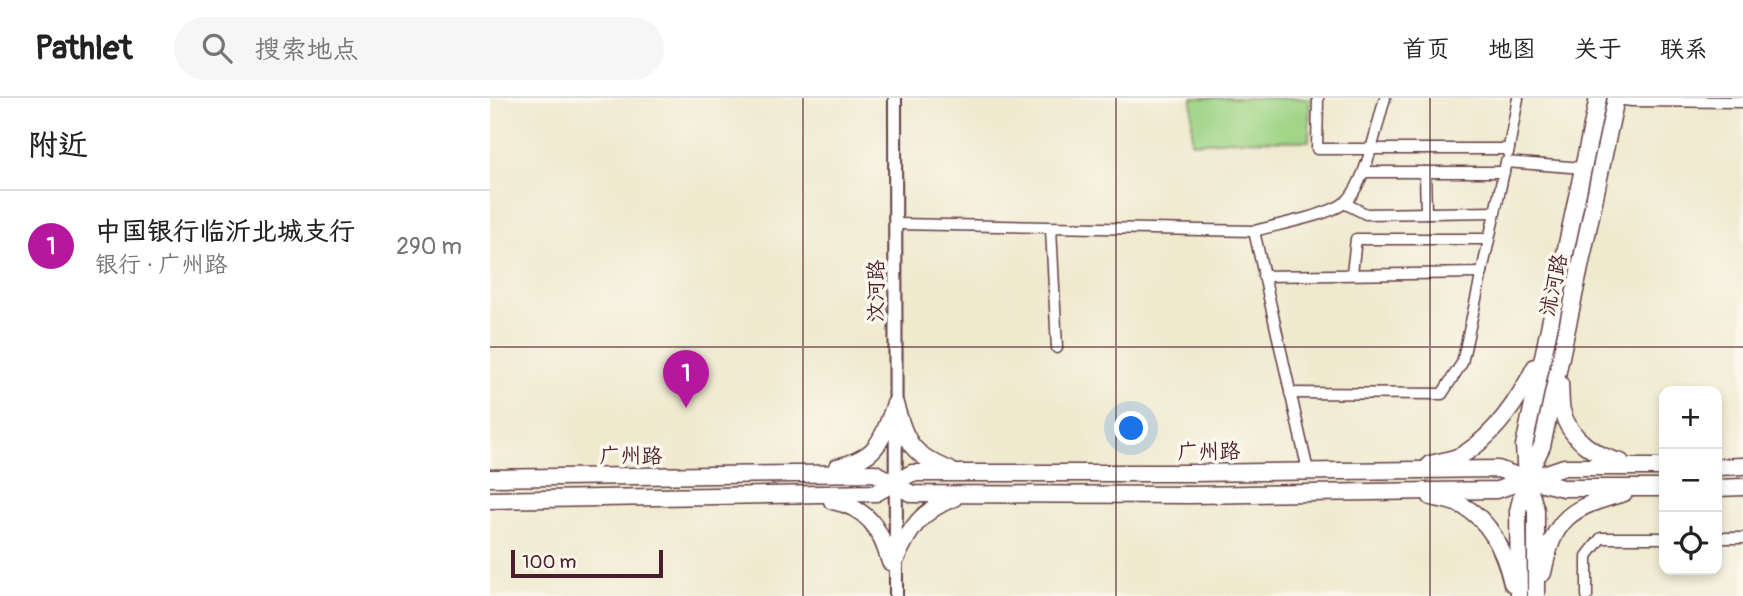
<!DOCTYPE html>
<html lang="zh">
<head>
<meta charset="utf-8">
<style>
	body { margin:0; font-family:Pangolin,"LXGW WenKai TC",sans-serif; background:#f6f6f6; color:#222 }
	.controls { position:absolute; right:21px; bottom:21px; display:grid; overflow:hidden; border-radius:14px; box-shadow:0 4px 10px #0003 }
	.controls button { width:63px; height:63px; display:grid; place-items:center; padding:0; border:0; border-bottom:2px solid #e0e0e0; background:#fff; color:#222; font:35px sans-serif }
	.scale { position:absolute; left:21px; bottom:18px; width:152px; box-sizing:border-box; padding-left:7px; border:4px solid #4a1f2b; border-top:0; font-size:19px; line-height:24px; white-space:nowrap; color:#4a1f2b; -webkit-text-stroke:5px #fbf7ec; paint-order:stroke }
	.you { position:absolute; left:642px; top:331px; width:24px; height:24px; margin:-18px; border:5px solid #fff; border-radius:50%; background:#1a73e8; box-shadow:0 0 0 10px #1a73e833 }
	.badge { display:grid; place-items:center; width:46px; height:46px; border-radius:50%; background:#b5179e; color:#fff; font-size:23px; font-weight:700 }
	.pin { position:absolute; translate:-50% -58px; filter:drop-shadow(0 2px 4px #0008) }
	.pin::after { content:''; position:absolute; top:37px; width:24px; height:21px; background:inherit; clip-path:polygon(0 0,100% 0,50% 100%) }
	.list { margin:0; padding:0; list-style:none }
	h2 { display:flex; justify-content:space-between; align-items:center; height:91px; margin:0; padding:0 28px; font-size:30px }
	h2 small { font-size:23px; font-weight:400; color:#767676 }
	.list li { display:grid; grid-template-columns:46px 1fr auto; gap:21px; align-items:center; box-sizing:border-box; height:112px; padding:0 28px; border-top:2px solid #e0e0e0 }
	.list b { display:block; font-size:26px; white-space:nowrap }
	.list p { margin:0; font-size:23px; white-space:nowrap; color:#767676 }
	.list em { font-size:23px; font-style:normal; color:#767676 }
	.icon { flex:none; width:38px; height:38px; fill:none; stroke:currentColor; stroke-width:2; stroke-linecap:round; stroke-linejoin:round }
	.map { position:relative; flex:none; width:1253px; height:498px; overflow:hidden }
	header { display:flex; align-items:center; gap:42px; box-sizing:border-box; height:98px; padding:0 35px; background:#fff; border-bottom:2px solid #e0e0e0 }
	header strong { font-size:33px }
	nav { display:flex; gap:38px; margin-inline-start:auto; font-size:24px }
	.search { width:490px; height:63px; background:#f6f6f6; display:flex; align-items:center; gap:18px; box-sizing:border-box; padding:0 24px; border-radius:38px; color:#767676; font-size:26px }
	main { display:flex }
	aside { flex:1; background:#fff }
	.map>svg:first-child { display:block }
	.park { fill:#9ed485; stroke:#747a58; stroke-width:2 }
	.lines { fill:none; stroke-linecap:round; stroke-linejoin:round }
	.minor-casing { stroke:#633d43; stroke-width:13 }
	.tertiary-casing { stroke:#633d43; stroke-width:16 }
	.primary-casing { stroke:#633d43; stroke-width:19 }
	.minor { stroke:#fff; stroke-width:10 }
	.tertiary { stroke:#fff; stroke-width:12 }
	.primary { stroke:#fff; stroke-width:16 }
	.grid { fill:none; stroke:#4a1f2b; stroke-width:2; stroke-opacity:0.55 }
	.labels { text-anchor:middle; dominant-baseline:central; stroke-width:7; stroke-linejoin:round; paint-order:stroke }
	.street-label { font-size:21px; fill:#4a1f2b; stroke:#fbf7ec }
</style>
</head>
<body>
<header>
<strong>Pathlet</strong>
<div class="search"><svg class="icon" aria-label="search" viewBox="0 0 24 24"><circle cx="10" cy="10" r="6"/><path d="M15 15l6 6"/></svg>搜索地点</div>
<nav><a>首页</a><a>地图</a><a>关于</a><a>联系</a></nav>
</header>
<main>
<aside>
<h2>附近<small></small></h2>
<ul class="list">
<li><span class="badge">1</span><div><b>中国银行临沂北城支行</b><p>银行 · 广州路</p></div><em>290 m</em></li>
</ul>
</aside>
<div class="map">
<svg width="1253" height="498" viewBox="0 0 1253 498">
	<rect width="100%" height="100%" fill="#fbf7ec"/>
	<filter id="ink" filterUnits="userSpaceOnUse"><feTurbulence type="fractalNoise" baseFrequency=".0143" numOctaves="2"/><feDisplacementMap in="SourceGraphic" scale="14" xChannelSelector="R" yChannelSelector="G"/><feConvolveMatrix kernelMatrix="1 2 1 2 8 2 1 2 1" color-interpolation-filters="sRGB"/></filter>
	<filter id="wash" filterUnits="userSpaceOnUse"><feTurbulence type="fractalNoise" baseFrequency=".00686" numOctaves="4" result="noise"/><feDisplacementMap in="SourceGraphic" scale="28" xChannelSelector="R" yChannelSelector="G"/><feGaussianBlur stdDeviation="1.57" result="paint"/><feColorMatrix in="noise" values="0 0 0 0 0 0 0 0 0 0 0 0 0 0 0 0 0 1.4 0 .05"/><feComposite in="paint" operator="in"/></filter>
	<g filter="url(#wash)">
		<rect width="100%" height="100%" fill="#efe9ce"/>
		<polygon class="park" points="702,0 820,0 819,43 743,42 702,45"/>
	</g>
	<g filter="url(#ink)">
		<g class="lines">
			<defs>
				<g id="minor">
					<polyline points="828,0 827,51 1019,51"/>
					<polyline points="1125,1 1142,3 1253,4"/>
					<polyline points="1018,55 1028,0"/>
					<polyline points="874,74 1014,74"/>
					<polyline points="935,74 936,115"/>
					<polyline points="854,105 876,116 1005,114"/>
					<polyline points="406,126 764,133"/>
					<polyline points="561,130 567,250"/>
					<polyline points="862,175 866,141 999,141"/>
					<polyline points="773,178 992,175"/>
					<polyline points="800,295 952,296 972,265 1016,64 1093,70"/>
					<path d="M818 373 764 133C786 127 835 118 853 106 875 91 887 26 895 0"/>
					<polyline points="1227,440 1253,440"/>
					<polyline points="1097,498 1097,458 1111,440 1174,440"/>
				</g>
				<polyline id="tertiary" points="405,0 406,498"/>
				<g id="primary">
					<path d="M1070 286C1071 294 1070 305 1072 313 1080 341 1105 358 1131 364"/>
					<path d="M405 306C417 346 421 356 460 372"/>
					<path d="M940 366C952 363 968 361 977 354 1007 334 1029 301 1045 269"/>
					<path d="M347 369C389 359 391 343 405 306"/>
					<polyline points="1227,369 1253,368"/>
					<polyline points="0,380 385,375 422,396 702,397 1007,392 1074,369 1174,369"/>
					<polyline points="1227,390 1253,389"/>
					<path d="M941 399C951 401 964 403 973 408 1001 423 1015 455 1022 485"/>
					<polyline points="0,402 386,395 422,375 703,375 1008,371 1036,381 1073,390 1174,390"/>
					<path d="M342 403C378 410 390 430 400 464"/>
					<path d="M406 461C420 430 431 413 464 400"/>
					<path d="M1053 475C1064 419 1080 410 1134 395"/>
					<polyline points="1029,498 1028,413 1036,381 1052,348 1126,0"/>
					<polyline points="1046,498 1046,412 1036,381 1034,348 1108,0"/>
				</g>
			</defs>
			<use href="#minor" class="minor-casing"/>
			<use href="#tertiary" class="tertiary-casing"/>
			<use href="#primary" class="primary-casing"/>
			<use href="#minor" class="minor"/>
			<use href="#tertiary" class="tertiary"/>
			<use href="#primary" class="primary"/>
		</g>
	</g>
	<path class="grid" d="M313 0V498M626 0V498M940 0V498M0 249H1253"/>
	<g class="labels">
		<g class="street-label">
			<text transform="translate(1064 187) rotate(-78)">沭河路</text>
			<text transform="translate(386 193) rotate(-90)">汶河路</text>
			<text transform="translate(719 354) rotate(-1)">广州路</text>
			<text x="141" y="358">广州路</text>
		</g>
	</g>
</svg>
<div class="controls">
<button>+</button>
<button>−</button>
<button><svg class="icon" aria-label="locate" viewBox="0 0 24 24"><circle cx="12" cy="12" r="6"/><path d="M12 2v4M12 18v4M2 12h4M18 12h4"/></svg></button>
</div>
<div class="scale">100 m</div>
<div class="you"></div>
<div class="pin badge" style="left:196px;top:310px">1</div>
</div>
</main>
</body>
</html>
